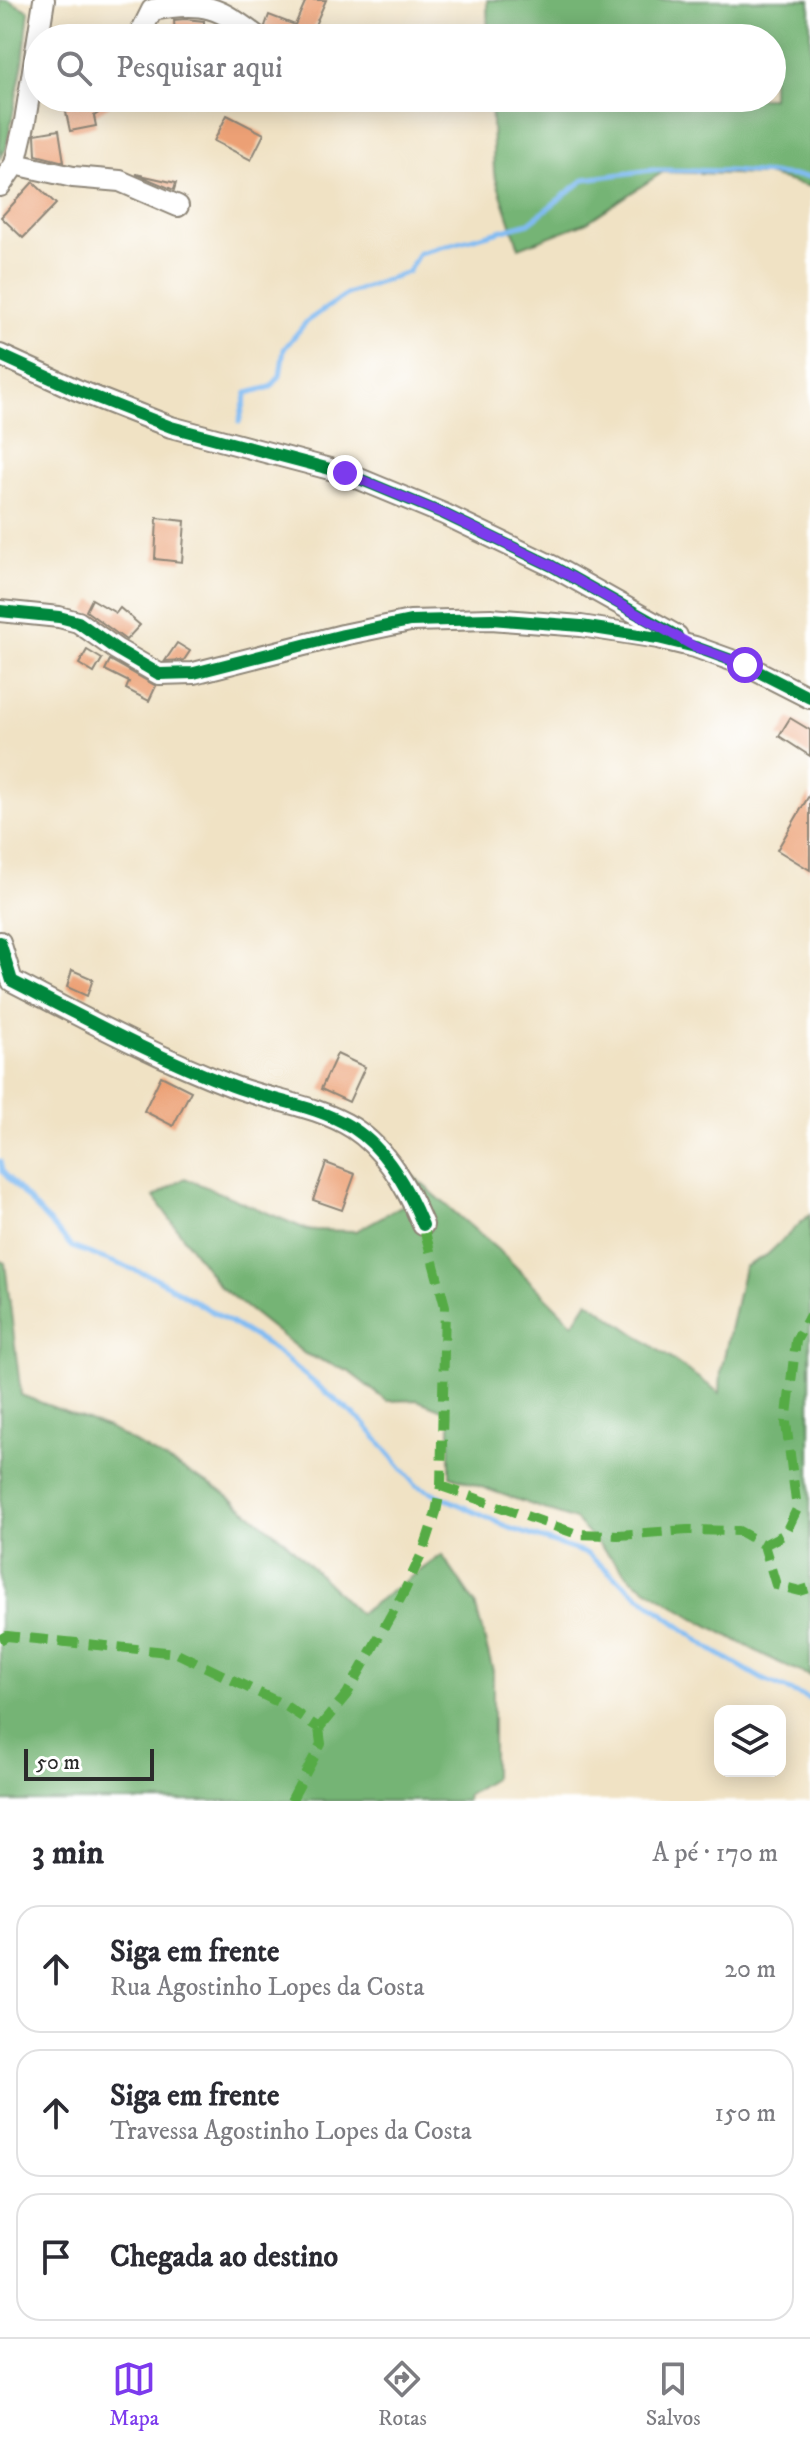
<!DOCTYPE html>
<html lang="pt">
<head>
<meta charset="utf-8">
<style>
	body { margin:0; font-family:"IM FELL DW Pica",serif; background:#f7f7f7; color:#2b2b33 }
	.controls { position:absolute; right:24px; bottom:24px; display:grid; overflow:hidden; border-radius:16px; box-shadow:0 4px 20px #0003 }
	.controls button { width:72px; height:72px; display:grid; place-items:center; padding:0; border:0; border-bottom:2px solid #e1e1e2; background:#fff; color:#2b2b33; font:40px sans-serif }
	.scale { position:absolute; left:24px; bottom:20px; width:130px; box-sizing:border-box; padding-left:8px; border:4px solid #2b2b2b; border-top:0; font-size:22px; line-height:28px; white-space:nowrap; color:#2b2b2b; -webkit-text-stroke:6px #fff; paint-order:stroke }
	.stop { position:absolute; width:24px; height:24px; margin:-18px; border:6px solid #7c3aed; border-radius:50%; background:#fff }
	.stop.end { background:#7c3aed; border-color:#fff; box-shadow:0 2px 8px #0008 }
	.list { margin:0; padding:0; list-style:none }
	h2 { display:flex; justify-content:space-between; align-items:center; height:104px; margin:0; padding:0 32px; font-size:34px }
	h2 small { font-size:26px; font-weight:400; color:#7c7c81 }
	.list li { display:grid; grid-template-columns:52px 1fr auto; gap:24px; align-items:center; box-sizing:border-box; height:128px; margin:0 16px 16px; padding:0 16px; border:2px solid #e1e1e2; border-radius:24px }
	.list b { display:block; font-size:30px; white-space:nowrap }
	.list p { margin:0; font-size:26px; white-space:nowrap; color:#7c7c81 }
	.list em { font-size:26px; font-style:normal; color:#7c7c81 }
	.icon { flex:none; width:44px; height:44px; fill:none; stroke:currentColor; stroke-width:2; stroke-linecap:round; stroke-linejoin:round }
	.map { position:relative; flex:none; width:810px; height:1801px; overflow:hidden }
	.search { position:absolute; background:#fff; box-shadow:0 4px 20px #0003; left:24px; right:24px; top:24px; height:88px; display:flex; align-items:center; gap:20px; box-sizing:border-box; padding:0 28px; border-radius:44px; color:#7c7c81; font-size:30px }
	.sheet { height:536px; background:#fff }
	nav { display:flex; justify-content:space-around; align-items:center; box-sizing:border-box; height:112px; border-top:2px solid #e1e1e2; background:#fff; font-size:22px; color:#7c7c81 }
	nav a { display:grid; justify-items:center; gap:4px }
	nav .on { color:#7c3aed }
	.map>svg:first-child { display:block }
	.forest { fill:#75b474; stroke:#507050; stroke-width:2 }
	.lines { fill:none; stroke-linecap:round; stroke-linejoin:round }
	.stream { stroke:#81bcf3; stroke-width:5 }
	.building { fill:#eca074 }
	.minor-casing { stroke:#8e8678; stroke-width:24 }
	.minor { stroke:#fff; stroke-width:20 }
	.quiet { stroke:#54ab44; stroke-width:10; stroke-dasharray:20 10; stroke-linecap:butt }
	.cycleway-casing { stroke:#fff; stroke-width:17 }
	.cycleway { stroke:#00873e; stroke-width:12 }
	.route { stroke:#7c3aed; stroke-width:10 }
</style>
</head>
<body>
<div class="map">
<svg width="810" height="1801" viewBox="0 0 810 1801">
	<rect width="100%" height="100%" fill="#fff"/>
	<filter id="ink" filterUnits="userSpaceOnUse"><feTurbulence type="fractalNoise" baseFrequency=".0125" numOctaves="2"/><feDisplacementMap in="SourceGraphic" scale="16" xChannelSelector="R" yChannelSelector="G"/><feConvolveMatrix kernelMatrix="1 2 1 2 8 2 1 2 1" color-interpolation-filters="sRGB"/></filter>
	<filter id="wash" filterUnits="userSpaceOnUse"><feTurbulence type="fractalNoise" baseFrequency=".006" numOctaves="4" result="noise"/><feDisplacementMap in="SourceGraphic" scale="32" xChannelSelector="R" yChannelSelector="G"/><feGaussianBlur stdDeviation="1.8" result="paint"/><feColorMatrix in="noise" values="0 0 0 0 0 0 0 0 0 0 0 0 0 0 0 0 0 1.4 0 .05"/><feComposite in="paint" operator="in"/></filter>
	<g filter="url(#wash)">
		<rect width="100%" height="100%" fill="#f0e2c4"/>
		<g class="forest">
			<polygon points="0,0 8,0 29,11 23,62 6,149 0,158"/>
			<polygon points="487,0 810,0 810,187 766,175 663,172 587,222 519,248 494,173 491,98 772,98 772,38 488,38"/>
			<polygon points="406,1170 505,1256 573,1324 588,1301 720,1393 721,1371 744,1267 767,1255 810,1214 810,1676 773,1660 696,1619 633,1580 575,1520 450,1476 450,1413 417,1400 387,1401 348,1371 305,1354 219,1286 154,1197 185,1178 308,1230 356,1231 419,1196"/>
			<polygon points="0,1260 5,1263 21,1395 108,1428 220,1490 283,1539 359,1614 442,1555 475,1604 493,1671 493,1779 466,1796 467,1801 0,1801"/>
		</g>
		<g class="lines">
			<g class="stream">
				<polyline points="239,422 247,393 271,387 280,376 284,349 307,321 347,294 408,272 419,253 529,223 585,179 651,170 732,171 810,177"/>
				<polyline points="0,1161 2,1171 72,1247 154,1277 265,1343 363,1422 416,1485 512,1529 587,1554 634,1592 712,1650 764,1680 810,1699"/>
			</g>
		</g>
		<g id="blocks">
			<g class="building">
				<polygon points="306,0 326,0 312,32 325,38 281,38 271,34 265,26 269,15 295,25"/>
				<polygon points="185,19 204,21 204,38 175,37 174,20"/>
				<polygon points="63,98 121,98 94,116 96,126 70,131"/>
				<polygon points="227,115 264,134 251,160 214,141"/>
				<polygon points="59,130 64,162 36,155 35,134"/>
				<polygon points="136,174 176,183 174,190"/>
				<polygon points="33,182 56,204 23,238 1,217"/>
				<polygon points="157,518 185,521 182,562 155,559"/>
				<polygon points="92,599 116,613 120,608 140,625 126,640 86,611"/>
				<polygon points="177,643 190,651 184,660 165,661"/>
				<polygon points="87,650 102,659 94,673 79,664"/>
				<polygon points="110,660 156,686 149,701 126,689 129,682 105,670"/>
				<polygon points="790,718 810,730 810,756 779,736"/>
				<polygon points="810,794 810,870 777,850"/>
				<polygon points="72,970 93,979 87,996 67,987"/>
				<polygon points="337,1054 365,1067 349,1102 321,1089"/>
				<polygon points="161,1076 191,1091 173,1126 144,1111"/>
				<polygon points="326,1163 355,1174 342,1210 313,1200"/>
			</g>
		</g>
	</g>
	<g filter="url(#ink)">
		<use href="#blocks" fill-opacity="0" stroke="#8e8678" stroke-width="2"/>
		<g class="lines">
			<defs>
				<g id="minor">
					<path d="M138 38 152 10C204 0 219 7 259 38"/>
					<polyline points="15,164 73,177 120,181 178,206"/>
					<polyline points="0,186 15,164 25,121 44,0"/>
					<polyline points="0,355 77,390 171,427 345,473 444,514 552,566 677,636"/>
					<polyline points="0,611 59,617 78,622 116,649 159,674 194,673 343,635 410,621 491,619 581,626 658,638 695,647 745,665 810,698"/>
					<path d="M0 942 12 981C84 1018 156 1057 232 1086 272 1101 316 1105 353 1128 387 1150 408 1189 423 1225"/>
				</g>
			</defs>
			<use href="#minor" class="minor-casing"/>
			<use href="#minor" class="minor"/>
			<g class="quiet">
				<polyline points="441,1486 577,1534 618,1535 688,1530 739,1531 764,1545 776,1585 800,1591 810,1588"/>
				<polyline points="764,1545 785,1534 797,1509 786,1423 796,1341 810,1315"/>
				<polyline points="0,1640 7,1636 177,1653 284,1705 319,1728"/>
				<polyline points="319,1728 347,1694 405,1590 424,1549 436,1512 441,1486 445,1306 423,1225"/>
				<polyline points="291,1801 321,1744 319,1728"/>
			</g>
			<defs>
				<g id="cycleway">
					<polyline points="0,355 77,390 171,427 345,473 444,514 552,566 677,636"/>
					<polyline points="0,611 59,617 78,622 116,649 159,674 194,673 343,635 410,621 491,619 581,626 658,638 695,647 745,665 810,698"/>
					<path d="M0 942 12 981C84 1018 156 1057 232 1086 272 1101 316 1105 353 1128 387 1150 408 1189 423 1225"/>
				</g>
			</defs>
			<use href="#cycleway" class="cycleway-casing"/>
			<use href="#cycleway" class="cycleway"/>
		</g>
	</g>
	<g class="lines" filter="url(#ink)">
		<polyline class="route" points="345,473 444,514 552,566 695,647 745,665"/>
	</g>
</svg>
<div class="controls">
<button><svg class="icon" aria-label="layers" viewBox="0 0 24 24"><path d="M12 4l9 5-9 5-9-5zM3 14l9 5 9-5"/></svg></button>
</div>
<div class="scale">50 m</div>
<div class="stop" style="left:745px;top:665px"></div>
<div class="stop end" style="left:345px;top:473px"></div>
<div class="search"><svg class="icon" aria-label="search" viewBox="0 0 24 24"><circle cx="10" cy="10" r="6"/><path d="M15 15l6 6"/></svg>Pesquisar aqui</div>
</div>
<section class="sheet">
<h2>3 min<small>A pé · 170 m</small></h2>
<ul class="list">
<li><svg class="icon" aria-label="ahead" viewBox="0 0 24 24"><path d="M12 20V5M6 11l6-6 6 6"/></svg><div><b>Siga em frente</b><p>Rua Agostinho Lopes da Costa</p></div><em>20 m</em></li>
<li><svg class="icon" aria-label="ahead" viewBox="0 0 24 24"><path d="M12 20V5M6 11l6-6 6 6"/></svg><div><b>Siga em frente</b><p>Travessa Agostinho Lopes da Costa</p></div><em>150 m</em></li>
<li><svg class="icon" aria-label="arrive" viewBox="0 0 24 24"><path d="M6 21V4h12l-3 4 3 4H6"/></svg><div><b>Chegada ao destino</b></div></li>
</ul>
</section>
<nav>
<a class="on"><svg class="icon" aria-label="map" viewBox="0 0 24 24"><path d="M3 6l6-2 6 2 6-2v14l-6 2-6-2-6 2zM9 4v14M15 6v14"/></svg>Mapa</a>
<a><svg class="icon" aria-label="directions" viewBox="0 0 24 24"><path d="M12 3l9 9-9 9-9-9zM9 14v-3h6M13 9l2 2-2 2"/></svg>Rotas</a>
<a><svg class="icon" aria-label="saved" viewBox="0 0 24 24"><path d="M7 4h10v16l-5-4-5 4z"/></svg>Salvos</a>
</nav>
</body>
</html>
